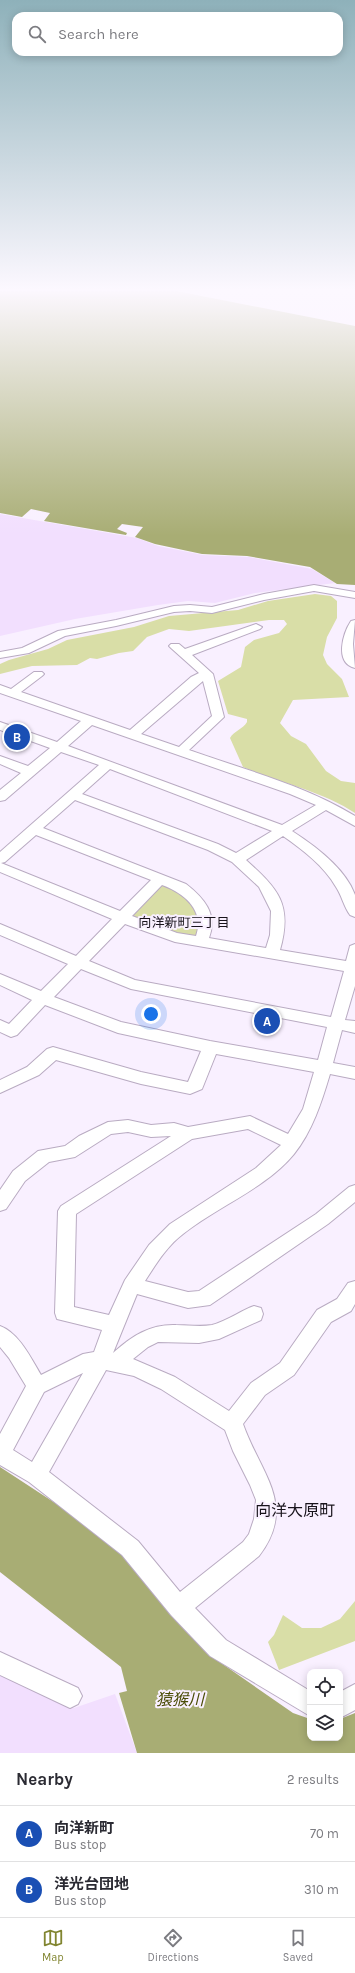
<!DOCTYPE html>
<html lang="en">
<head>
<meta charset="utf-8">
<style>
	body { margin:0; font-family:Karla,"Noto Sans JP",sans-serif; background:#f7f7f7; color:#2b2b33 }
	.controls { position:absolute; right:12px; bottom:12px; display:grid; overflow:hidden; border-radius:8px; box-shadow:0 2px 10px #0003 }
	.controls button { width:36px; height:36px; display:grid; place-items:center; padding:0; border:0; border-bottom:1px solid #e1e1e2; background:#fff; color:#2b2b33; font:20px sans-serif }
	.you { position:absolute; left:151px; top:1014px; width:14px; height:14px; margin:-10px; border:3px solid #fff; border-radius:50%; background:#1a73e8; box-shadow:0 0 0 6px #1a73e833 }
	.badge { display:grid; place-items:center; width:26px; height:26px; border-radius:50%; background:#818530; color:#fff; font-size:13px; font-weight:700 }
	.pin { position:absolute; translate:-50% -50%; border:2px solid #fff; box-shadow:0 1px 4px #0006 }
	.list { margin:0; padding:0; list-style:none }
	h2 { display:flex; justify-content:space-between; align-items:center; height:52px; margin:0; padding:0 16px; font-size:17px }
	h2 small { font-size:13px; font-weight:400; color:#7c7c81 }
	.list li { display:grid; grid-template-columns:26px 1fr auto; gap:12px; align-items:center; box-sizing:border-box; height:56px; padding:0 16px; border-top:1px solid #e1e1e2 }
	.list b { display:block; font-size:15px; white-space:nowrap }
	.list p { margin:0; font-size:13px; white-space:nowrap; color:#7c7c81 }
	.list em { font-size:13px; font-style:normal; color:#7c7c81 }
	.icon { flex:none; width:22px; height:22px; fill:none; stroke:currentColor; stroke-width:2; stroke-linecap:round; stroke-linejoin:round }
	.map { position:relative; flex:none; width:355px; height:1753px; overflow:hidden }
	.search { position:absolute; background:#fff; box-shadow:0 2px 10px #0003; left:12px; right:12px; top:12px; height:44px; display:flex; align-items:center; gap:10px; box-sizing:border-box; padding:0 14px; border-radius:12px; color:#7c7c81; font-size:15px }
	.sheet { height:164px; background:#fff }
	nav { display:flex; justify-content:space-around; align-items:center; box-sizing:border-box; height:56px; border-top:1px solid #e1e1e2; background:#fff; font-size:11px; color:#7c7c81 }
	nav a { display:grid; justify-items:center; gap:2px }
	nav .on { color:#818530 }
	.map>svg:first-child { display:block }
	.built { fill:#f2dffe }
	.green { fill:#d9dea7 }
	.water { fill:#a8ad74 }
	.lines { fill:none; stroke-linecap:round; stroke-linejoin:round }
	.minor-casing { stroke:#b9abc2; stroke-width:2 }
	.minor { fill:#fff; fill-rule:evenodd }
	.labels { text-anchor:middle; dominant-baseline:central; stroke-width:4; stroke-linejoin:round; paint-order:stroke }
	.neighbourhood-label { font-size:13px; fill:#18131b; stroke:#f9f0ff }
	.near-neighbourhood-label { font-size:16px; fill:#18131b; stroke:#f9f0ff }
	.near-water-label { font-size:16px; font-style:italic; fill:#4a4c06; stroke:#f9f0ff }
</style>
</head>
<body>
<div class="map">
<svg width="355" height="1753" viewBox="0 0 355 1753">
	<rect width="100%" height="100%" fill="#f9f0ff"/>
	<g class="built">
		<polygon points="0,514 137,538 158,546 203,555 249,557 312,569 335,583 255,593 215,603 188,601 158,605 75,619 0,636"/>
		<polygon points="0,1674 74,1708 115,1694 137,1753 0,1753"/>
	</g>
	<g class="green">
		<path d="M315 594 331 596 337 601V618L327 637 323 655 327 664 342 679 349 697 293 700 280 723 291 736 306 744 326 771 341 781 355 783V813C322 791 280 783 243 767L230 738C234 731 243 729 247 722V719L228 714 218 681 241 667 245 647 254 640 279 633 287 624 284 620H269L189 631 169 629 147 637 133 651 119 653 97 659 90 658 77 665 32 666 0 674V664L9 660 48 649 67 640 134 627 169 616 238 610 268 601Z"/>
		<path d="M167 884C187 898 207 906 197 935 181 942 146 922 131 916L160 886Z"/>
		<polygon points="355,1601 355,1641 279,1670 268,1642 274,1635 283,1615 302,1628 321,1628 340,1619"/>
	</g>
	<g class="water">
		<polygon points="0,291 176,291 355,326 355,585 337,584 310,567 247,556 202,554 155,544 135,537 143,527 122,524 117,529 127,533 126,535 44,521 50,513 31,509 22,517 0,513"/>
		<polygon points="0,1467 104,1535 211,1656 293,1713 310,1719 310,1738 340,1738 340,1719 355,1713 355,1753 137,1753 119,1693 127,1691 121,1667 0,1572"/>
	</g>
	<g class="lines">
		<defs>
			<g id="minor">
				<polygon points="314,585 355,592 355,598 314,591 264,600 212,613 190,611 174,612 116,626 65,636 29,653 0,658 0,652 22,648 58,631 116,620 174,606 190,605 212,607 264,594"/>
				<path d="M355 620 353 644 355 668C334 663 343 633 351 621Z"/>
				<path d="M256 624 262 627 260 629 192 655 213 674 224 717 189 750C245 770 304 785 355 816V826L326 810 292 831C314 845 346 869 355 895 355 901 355 910 355 917L350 915C344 907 342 896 336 887 324 866 303 850 283 836L246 860C278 889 293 904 280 950L346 961 350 946 355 944V986L345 1020 355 1021V1033L342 1030 333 1063 355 1067V1079L330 1074C322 1101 312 1132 294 1154 265 1189 218 1206 183 1234 167 1246 156 1264 145 1281L188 1292 199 1291 316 1214 349 1187 355 1185V1202L328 1224 210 1305 188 1308 137 1294 113 1353C132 1336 150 1324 176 1325 188 1325 200 1327 212 1325 227 1321 240 1311 254 1306L261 1308 263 1314 261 1320 219 1339 199 1343 158 1342 148 1347 133 1359 175 1377 229 1411 251 1383 280 1363 317 1310 337 1299 348 1283 355 1281V1304L351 1311 331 1322 294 1375 265 1395 243 1424C260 1473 298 1505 259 1556L195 1608 226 1640 310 1691V1716L210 1656 171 1615 122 1555 29 1482 0 1465V1434L26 1386 9 1358 0 1347V1326C19 1333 31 1358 41 1375L83 1354 94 1352 102 1330 57 1319 55 1313 58 1211 61 1206 171 1136 151 1137 128 1132 111 1134 75 1157 49 1162 25 1181 6 1209 0 1211V1190L13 1171 38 1151 65 1146 79 1136 108 1122 128 1120 151 1125 174 1123 188 1127 250 1116 288 1134 303 1109 314 1072 216 1054 202 1089 190 1094 141 1084 56 1060 39 1075 0 1093V1080L27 1067 47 1049 53 1047 141 1072 188 1082 201 1051 118 1033 45 1005 17 1035 11 1037 0 1032V1020L9 1024 32 1000 0 985V974L41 991 68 964 0 935V924L76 956 112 919 0 872V852L99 765 61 752 5 800 0 801V790L21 773 0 764V756L28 766 50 748 0 730V722L57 742 81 721 0 693V685L11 689 34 672H42L44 674 42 676 21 692 130 730 191 677 199 673 171 648 169 646 171 644H179L185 649ZM203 681 212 716 179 747 141 734ZM92 725 290 794 316 805 282 825 68 746ZM110 769 272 831 236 853 218 844 82 794ZM75 800 208 850 232 862 259 887 271 911 270 935 266 948 209 938C218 914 204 898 186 884L43 828ZM36 835 151 880 120 911 1 863 5 862ZM162 885C184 893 205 910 196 936L177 933 132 916ZM125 924 175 942 344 971 331 1017 135 980 89 961ZM81 969 131 989 327 1027 318 1060 210 1041 121 1022 54 997ZM248 1129 281 1145 256 1168 170 1224 149 1245 125 1280 109 1315 74 1307 76 1214 192 1139ZM106 1370 134 1376 161 1389 225 1430 233 1451 250 1485 256 1500 254 1519 249 1534 243 1542 180 1592 138 1541 49 1472ZM83 1373 32 1462 13 1450 44 1392Z"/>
				<polygon points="0,1652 78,1688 82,1696 78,1704 70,1708 0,1675"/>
				<polygon points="355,1684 355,1710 340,1718 340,1692"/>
			</g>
		</defs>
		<use href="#minor" class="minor-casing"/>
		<use href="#minor" class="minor"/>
	</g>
	<linearGradient id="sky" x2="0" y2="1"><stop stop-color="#8eb1ba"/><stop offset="0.54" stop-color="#fcf8ff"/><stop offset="1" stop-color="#fcf8ff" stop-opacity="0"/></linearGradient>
	<rect width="355" height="536" fill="url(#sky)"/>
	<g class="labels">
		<g class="neighbourhood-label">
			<text x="184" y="922">向洋新町三丁目</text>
		</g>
		<g class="near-neighbourhood-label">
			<text x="295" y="1510">向洋大原町</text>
		</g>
		<g class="near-water-label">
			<text x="180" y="1699">猿猴川</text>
		</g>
	</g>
</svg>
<div class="controls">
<button><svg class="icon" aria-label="locate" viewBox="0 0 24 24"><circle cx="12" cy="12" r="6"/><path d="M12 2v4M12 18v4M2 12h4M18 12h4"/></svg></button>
<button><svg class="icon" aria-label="layers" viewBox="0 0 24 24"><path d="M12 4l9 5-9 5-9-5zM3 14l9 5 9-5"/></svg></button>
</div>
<div class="you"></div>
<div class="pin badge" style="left:267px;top:1021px;background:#1a4fb4">A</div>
<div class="pin badge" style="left:17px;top:737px;background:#1a4fb4">B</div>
<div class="search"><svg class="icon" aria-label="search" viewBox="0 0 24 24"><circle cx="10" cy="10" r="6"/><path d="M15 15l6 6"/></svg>Search here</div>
</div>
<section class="sheet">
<h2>Nearby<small>2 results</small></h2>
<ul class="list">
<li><span class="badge" style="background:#1a4fb4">A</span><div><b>向洋新町</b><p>Bus stop</p></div><em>70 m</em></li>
<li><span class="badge" style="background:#1a4fb4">B</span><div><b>洋光台団地</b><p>Bus stop</p></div><em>310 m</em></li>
</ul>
</section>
<nav>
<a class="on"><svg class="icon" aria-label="map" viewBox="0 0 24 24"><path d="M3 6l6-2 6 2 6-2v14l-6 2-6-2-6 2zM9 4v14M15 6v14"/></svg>Map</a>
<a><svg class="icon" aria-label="directions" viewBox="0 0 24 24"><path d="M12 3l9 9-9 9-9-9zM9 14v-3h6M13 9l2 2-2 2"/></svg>Directions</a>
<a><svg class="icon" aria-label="saved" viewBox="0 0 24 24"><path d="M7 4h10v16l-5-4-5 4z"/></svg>Saved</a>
</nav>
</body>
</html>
